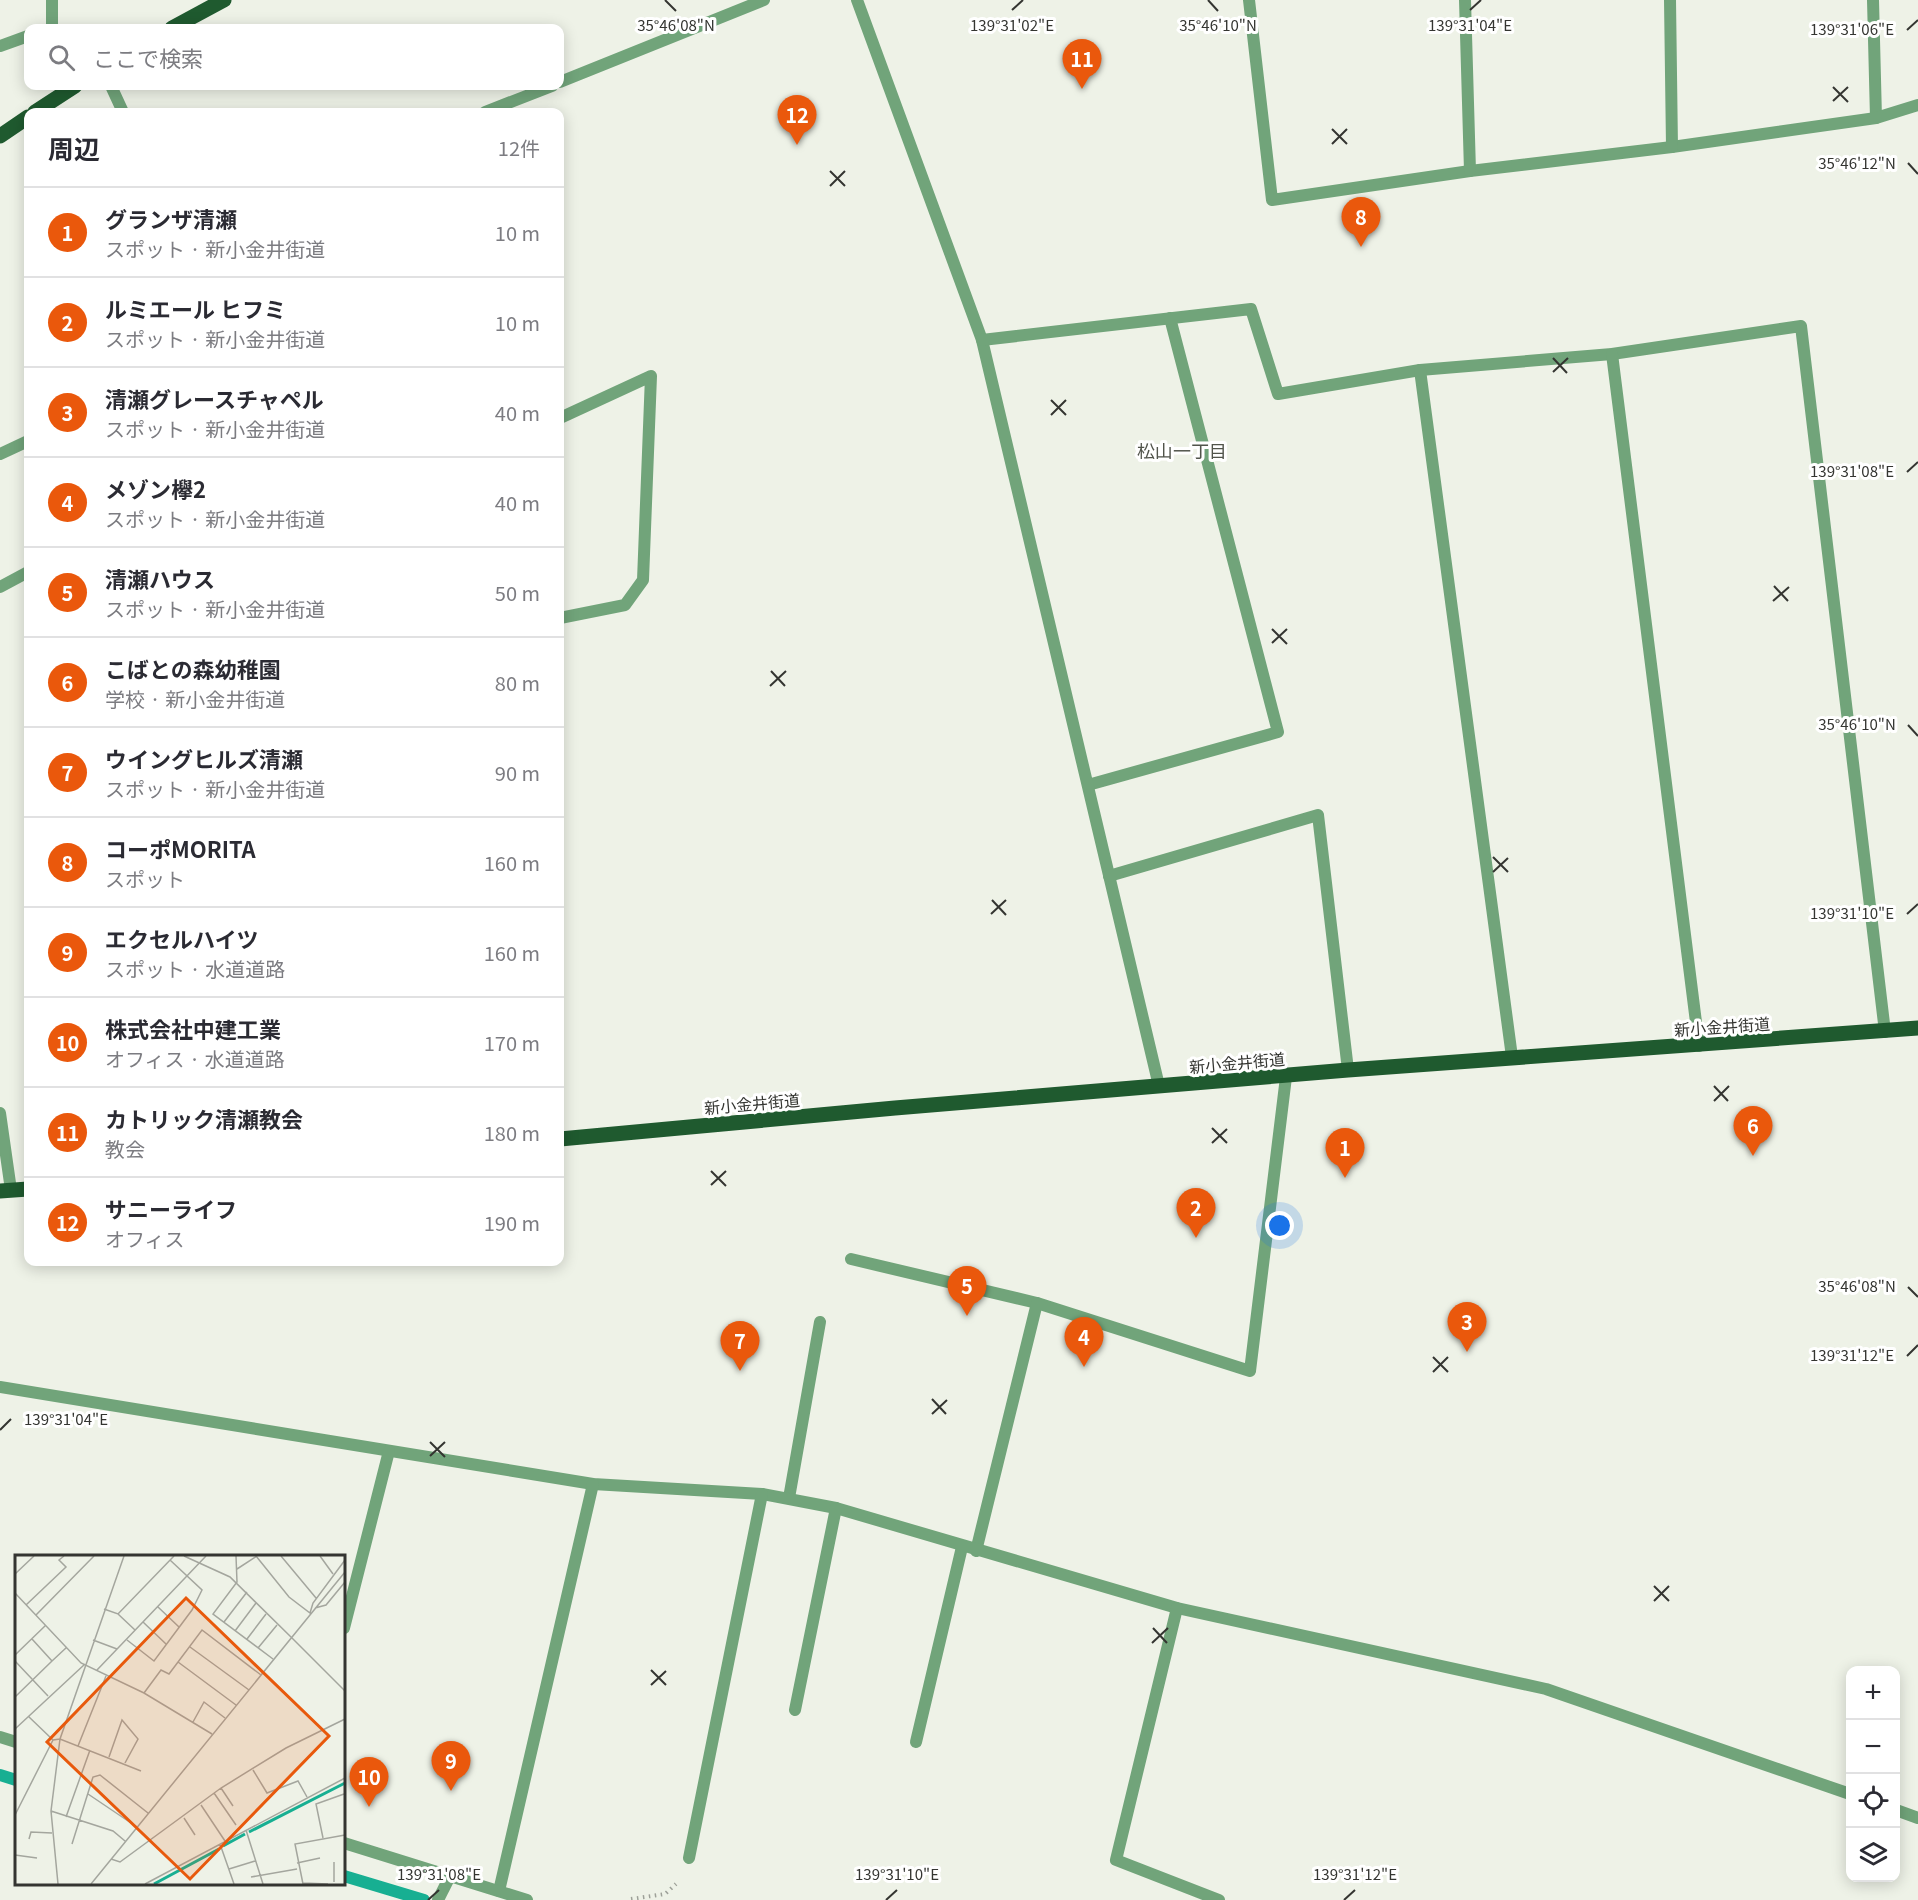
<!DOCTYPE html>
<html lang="ja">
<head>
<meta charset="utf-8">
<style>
	body { margin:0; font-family:Georgia,"Noto Sans JP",serif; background:#f2f2f3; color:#2b2b33 }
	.controls { position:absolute; right:18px; bottom:18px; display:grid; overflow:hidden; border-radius:12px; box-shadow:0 3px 15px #0003 }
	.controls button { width:54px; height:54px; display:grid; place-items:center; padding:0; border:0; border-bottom:2px solid #e1e1e2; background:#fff; color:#2b2b33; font:30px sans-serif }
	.you { position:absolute; left:1280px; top:1226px; width:21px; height:21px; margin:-15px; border:4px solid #fff; border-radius:50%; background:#1a73e8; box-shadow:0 0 0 9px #1a73e833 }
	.badge { display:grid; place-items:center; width:39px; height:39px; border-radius:50%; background:#ea580c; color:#fff; font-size:20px; font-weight:700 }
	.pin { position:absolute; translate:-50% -50px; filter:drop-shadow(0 2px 3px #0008) }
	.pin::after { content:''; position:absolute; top:32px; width:21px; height:18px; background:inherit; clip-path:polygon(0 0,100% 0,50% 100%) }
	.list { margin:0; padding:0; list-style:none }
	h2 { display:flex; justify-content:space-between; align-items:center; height:78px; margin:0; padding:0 24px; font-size:26px }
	h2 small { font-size:20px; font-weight:400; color:#7c7c81 }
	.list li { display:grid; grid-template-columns:39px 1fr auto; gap:18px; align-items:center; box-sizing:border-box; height:90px; padding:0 24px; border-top:2px solid #e1e1e2 }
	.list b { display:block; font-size:22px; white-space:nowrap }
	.list p { margin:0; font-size:20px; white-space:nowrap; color:#7c7c81 }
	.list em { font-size:20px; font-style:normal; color:#7c7c81 }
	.icon { flex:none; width:33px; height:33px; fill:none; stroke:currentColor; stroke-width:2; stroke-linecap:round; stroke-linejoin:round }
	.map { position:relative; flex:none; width:1918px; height:1900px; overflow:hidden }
	.search { position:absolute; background:#fff; box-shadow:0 3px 15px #0003; left:24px; top:24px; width:540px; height:66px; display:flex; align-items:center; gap:15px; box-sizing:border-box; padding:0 21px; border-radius:12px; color:#7c7c81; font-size:22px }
	.panel { position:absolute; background:#fff; box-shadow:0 3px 15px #0003; left:24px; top:108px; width:540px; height:1158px; border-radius:12px }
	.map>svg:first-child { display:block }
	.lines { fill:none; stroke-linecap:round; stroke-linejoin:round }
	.stream { stroke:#17af92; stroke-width:12 }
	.path { stroke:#9ea199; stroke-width:4; stroke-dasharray:1.5 4.5; stroke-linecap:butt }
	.service { stroke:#71a47a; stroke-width:12 }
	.minor { stroke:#71a47a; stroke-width:12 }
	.tertiary { stroke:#71a47a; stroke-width:12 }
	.primary { stroke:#1f5a2f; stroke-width:15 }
	.ticks { fill:none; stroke:#343531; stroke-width:2 }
	.labels { text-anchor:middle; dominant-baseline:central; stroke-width:6; stroke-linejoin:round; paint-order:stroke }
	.street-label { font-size:16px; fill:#343531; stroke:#fff }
	.neighbourhood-label { font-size:18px; fill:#51544b; stroke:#fff }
	.inset-river { fill:none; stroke:#17af92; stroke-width:3 }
	.inset-road { fill:none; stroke:#a4a69e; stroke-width:1.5 }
	.view { fill:#e8590c; fill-opacity:0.15; stroke:#e8590c; stroke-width:3 }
	.inset-edge { fill:none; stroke:#343531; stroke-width:3 }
	.ticks-label { font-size:15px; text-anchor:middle; fill:#343531; stroke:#fff; stroke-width:6; stroke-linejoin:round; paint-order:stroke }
</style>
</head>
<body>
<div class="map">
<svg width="1918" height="1900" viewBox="0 0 1918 1900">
	<rect width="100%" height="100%" fill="#eef2e7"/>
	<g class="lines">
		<g class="stream">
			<polyline points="0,1775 16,1780"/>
			<polyline points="344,1876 424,1900"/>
		</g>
		<polyline class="path" points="631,1899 665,1894 676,1884"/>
		<g class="service">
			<polyline points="1873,0 1876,118"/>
			<polyline points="1088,785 1278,732 1170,318"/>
			<polyline points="851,1259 1037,1303"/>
			<polyline points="789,1498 820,1322"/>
			<polyline points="976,1551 1037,1303 1250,1371 1286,1077"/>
			<polyline points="916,1742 962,1547"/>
		</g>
		<g class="minor">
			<polyline points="857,0 982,340 1159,1086"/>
			<polyline points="1249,0 1272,200 1470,171 1672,147 1876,118 1918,105"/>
			<polyline points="1465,0 1470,171"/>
			<polyline points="1670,0 1672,147"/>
			<polyline points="52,28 52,0"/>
			<polyline points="0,46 28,36"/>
			<polyline points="560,82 764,0"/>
			<polyline points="111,86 123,112"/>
			<polyline points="485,112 552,86"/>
			<polyline points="982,340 1251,309 1278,394 1420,370 1612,354 1801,326 1885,1032"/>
			<polyline points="1612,354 1699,1046"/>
			<polyline points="1420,370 1512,1057"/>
			<polyline points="560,418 651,376 643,580 625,605 560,618"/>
			<polyline points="0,454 28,441"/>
			<polyline points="0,587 28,572"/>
			<polyline points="1109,876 1318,815 1348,1070"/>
			<polyline points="0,1113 11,1190"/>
			<polyline points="0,1387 593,1484 762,1494 836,1508 1177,1608 1546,1689 1850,1794"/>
			<polyline points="1177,1608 1116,1860 1219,1900"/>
			<polyline points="344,1628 389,1451"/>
			<polyline points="795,1710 836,1508"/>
			<polyline points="1896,1810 1918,1818"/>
			<polyline points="689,1858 762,1494"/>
			<polyline points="499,1891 593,1484"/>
			<polyline points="438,1900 450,1876"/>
		</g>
		<g class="tertiary">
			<polyline points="0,1737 16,1742"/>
			<polyline points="344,1843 527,1900"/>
		</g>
		<g class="primary">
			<polyline points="172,28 224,0"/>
			<polyline points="35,112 75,86"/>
			<polyline points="0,136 28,117"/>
			<polyline points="560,1139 895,1108 1348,1070 1918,1028"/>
			<polyline points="0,1191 28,1189"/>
		</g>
	</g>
	<path class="ticks" d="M665 0 676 11M1208 0 1218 11M1012 10 1023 0M1470 10 1481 0M1907 30 1918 20M1833 87 1848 102M1833 101 1848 87M1332 129 1347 144M1332 144 1347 129M1908 163 1918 174M830 171 845 186M830 186 845 171M1553 358 1567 373M1553 372 1568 358M1051 400 1066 415M1051 415 1066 400M1907 472 1918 462M1774 586 1788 601M1773 601 1789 587M1272 629 1287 644M1272 643 1287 629M771 671 785 686M770 686 786 671M1908 725 1918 736M1493 857 1508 872M1493 872 1508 858M992 900 1006 915M991 914 1006 900M1907 914 1918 904M1714 1086 1728 1101M1714 1101 1729 1086M1212 1128 1227 1143M1212 1143 1227 1129M711 1171 726 1186M711 1185 726 1171M1908 1287 1918 1297M1907 1356 1918 1345M1433 1357 1448 1372M1433 1372 1448 1357M932 1399 946 1414M932 1414 947 1400M0 1430 11 1419M430 1442 445 1457M430 1456 445 1442M1654 1586 1669 1601M1654 1601 1669 1586M1153 1628 1167 1643M1152 1643 1168 1628M651 1670 666 1685M651 1685 666 1671M428 1900 439 1890M886 1900 897 1890M1344 1900 1355 1890"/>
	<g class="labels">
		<g class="street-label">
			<text transform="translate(1722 1026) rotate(-4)">新小金井街道</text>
			<text transform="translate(1237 1062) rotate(-5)">新小金井街道</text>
			<text transform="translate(752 1103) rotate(-5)">新小金井街道</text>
		</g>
		<g class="neighbourhood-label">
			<text x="1182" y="450">松山一丁目</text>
		</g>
	</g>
	<g transform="translate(15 1555)">
		<rect width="330" height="330" fill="#eef2e7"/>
		<path class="inset-river" d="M234 277 330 228M208 291 230 279M139 329 204 294"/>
		<path class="inset-road" d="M169 1 215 22 277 83M221 1 222 27 198 59 258 104M241 1 274 42 295 58 298 48 330 5M266 1 301 43M305 1 318 19M222 14 242 1M0 19 19 1M0 38 66 108 129 138 197 179M11 50 51 12 44 5 49 1M143 52 164 72M300 53 311 50 330 27M89 54 103 59 159 1M103 59 120 75M21 60 79 1M128 67 151 89M209 67 232 37M220 76 241 48M277 83 330 136M232 84 251 59M78 85 102 94M112 85 139 106 177 55 187 35 155 5M175 92 234 135M243 93 262 70M0 100 31 70M0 106 33 141M37 106 52 92M163 107 221 150M82 115 191 1M129 138 146 115 154 119 187 75 246 120M0 142 37 106 17 84M13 161 38 185M178 167 189 147 210 163M0 174 70 109M38 185 45 184 126 216M63 191 91 121M94 202 107 165 123 184 110 208M238 215 252 238 283 226 292 242M206 233 218 251M199 238 221 270M73 239 122 272M186 250 210 286M36 256 98 276 110 286M0 260 38 185M51 262 75 195M169 263 180 280M231 275 248 329M308 283 301 249 329 239M14 284 16 277 37 278M57 289 78 222 85 220 133 258M205 289 219 329M0 300 22 303M96 304 105 307 206 233 271 193 330 164M319 307V327M282 308 305 303M214 314 240 306M236 322 282 314M288 328 313 329M43 329 36 256 45 184 109 1M76 329 330 17M130 329 330 223M288 329 280 289 330 280"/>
		<path class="view" d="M171 43 314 181 175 324 32 187Z"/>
		<rect width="330" height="330" class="inset-edge"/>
	</g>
	<g class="ticks-label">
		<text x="1012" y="31">139°31'02"E</text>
		<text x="1470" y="31">139°31'04"E</text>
		<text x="1218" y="31">35°46'10"N</text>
		<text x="676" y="31">35°46'08"N</text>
		<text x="1852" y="35">139°31'06"E</text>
		<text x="1857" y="169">35°46'12"N</text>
		<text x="1852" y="477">139°31'08"E</text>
		<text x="1857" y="730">35°46'10"N</text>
		<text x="1852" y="919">139°31'10"E</text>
		<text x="1857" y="1292">35°46'08"N</text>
		<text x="1852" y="1361">139°31'12"E</text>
		<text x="66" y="1425">139°31'04"E</text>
		<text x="439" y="1880">139°31'08"E</text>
		<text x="897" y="1880">139°31'10"E</text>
		<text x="1355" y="1880">139°31'12"E</text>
	</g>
</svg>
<div class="controls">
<button>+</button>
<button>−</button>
<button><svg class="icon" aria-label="locate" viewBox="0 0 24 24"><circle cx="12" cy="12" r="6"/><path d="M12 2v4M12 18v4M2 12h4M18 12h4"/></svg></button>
<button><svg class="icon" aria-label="layers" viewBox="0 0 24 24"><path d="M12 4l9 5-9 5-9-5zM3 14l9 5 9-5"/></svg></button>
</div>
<div class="you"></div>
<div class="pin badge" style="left:1345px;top:1178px">1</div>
<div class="pin badge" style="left:1196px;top:1238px">2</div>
<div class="pin badge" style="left:1467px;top:1352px">3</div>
<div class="pin badge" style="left:1084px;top:1367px">4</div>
<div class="pin badge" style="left:967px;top:1316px">5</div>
<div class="pin badge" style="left:1753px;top:1156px">6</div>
<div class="pin badge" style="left:740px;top:1371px">7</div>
<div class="pin badge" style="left:1361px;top:247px">8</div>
<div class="pin badge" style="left:451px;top:1791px">9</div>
<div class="pin badge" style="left:369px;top:1807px">10</div>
<div class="pin badge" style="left:1082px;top:89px">11</div>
<div class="pin badge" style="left:797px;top:145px">12</div>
<div class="search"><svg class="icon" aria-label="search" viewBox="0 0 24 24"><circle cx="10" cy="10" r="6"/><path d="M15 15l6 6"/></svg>ここで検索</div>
<section class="panel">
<h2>周辺<small>12件</small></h2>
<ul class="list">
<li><span class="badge">1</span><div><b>グランザ清瀬</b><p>スポット · 新小金井街道</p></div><em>10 m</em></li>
<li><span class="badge">2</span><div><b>ルミエール ヒフミ</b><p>スポット · 新小金井街道</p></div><em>10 m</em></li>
<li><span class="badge">3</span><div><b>清瀬グレースチャペル</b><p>スポット · 新小金井街道</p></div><em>40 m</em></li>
<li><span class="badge">4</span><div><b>メゾン欅2</b><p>スポット · 新小金井街道</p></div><em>40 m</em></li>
<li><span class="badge">5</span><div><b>清瀬ハウス</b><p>スポット · 新小金井街道</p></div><em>50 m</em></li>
<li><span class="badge">6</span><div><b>こばとの森幼稚園</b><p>学校 · 新小金井街道</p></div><em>80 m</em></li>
<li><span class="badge">7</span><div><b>ウイングヒルズ清瀬</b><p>スポット · 新小金井街道</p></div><em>90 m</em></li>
<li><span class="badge">8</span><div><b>コーポMORITA</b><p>スポット</p></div><em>160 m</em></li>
<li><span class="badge">9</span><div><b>エクセルハイツ</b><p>スポット · 水道道路</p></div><em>160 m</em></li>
<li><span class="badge">10</span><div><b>株式会社中建工業</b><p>オフィス · 水道道路</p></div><em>170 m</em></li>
<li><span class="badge">11</span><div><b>カトリック清瀬教会</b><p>教会</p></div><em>180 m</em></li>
<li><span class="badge">12</span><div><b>サニーライフ</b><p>オフィス</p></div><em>190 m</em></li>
</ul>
</section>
</div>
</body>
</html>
